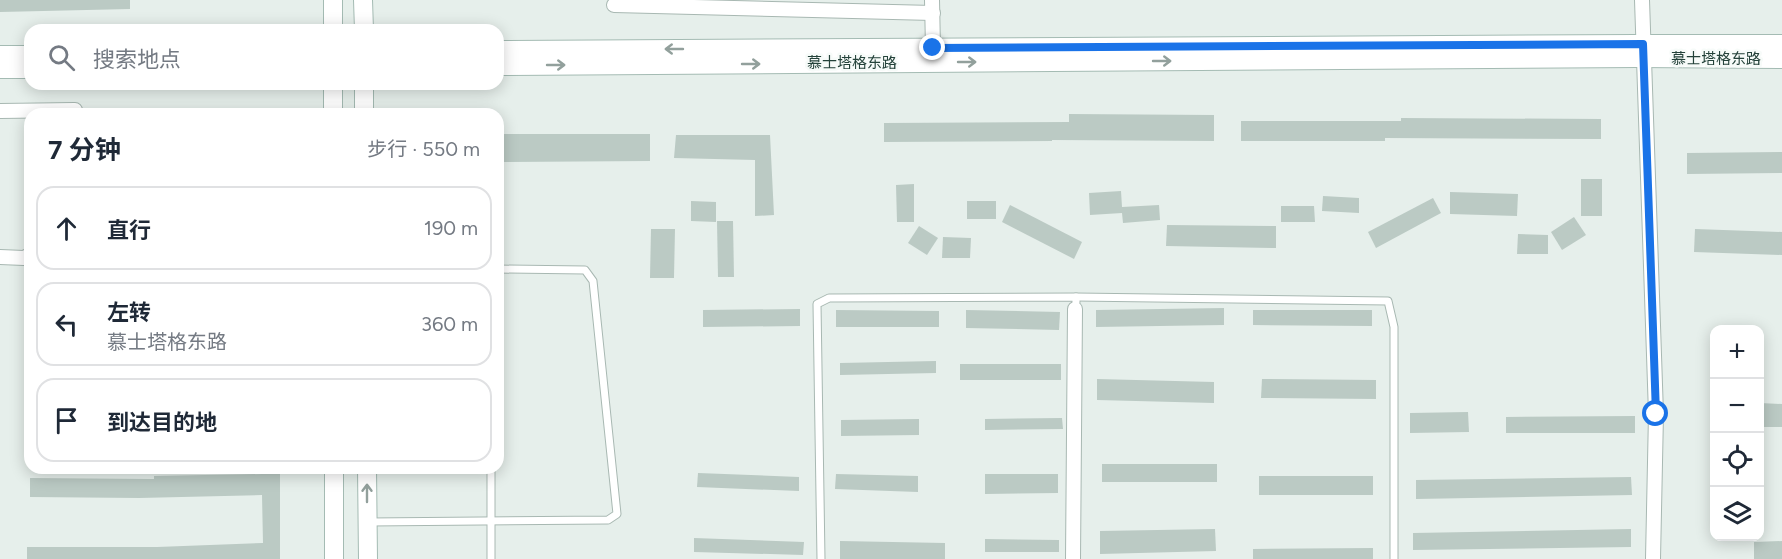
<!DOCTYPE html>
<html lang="zh">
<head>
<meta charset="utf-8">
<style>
	body { margin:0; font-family:Figtree,"Noto Sans SC",sans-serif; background:#f6f6f7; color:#1f2937 }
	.controls { position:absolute; right:18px; bottom:18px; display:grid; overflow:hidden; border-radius:12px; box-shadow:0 3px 15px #0003 }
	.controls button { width:54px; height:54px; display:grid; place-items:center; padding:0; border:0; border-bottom:2px solid #e0e1e3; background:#fff; color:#1f2937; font:30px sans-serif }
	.stop { position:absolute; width:18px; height:18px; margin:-14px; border:4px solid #1a73e8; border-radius:50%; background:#fff }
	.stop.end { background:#1a73e8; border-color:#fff; box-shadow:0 2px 6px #0008 }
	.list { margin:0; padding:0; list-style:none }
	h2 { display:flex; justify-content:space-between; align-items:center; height:78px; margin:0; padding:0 24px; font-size:26px }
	h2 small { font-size:20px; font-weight:400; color:#747a83 }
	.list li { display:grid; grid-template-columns:39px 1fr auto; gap:18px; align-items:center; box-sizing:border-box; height:84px; margin:0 12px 12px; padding:0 12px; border:2px solid #e0e1e3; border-radius:18px }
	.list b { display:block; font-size:22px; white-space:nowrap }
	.list p { margin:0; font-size:20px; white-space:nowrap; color:#747a83 }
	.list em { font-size:20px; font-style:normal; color:#747a83 }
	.icon { flex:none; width:33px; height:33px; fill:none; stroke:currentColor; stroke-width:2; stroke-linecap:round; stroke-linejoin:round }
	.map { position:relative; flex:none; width:1782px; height:559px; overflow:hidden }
	.search { position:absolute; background:#fff; box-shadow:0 3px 15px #0003; left:24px; top:24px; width:480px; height:66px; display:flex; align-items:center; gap:15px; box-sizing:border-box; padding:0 21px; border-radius:18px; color:#747a83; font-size:22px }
	.panel { position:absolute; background:#fff; box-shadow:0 3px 15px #0003; left:24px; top:108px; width:480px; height:366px; border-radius:18px }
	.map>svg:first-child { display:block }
	.building { fill:#bbcac4 }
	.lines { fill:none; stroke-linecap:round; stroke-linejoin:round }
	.lane-casing { stroke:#a8b8b2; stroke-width:9 }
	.street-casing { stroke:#a8b8b2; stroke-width:16 }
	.secondary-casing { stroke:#a4bbb3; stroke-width:20 }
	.lane { stroke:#fff; stroke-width:7 }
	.street { stroke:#fff; stroke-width:14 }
	.secondary { stroke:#fff; stroke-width:18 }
	.oneway { stroke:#92a09c }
	.route { stroke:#1a73e8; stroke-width:8 }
	.labels { text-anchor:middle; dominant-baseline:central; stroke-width:5; stroke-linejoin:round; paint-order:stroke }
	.street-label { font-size:15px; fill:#24423a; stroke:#f7fbf9 }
</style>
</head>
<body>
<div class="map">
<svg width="1782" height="559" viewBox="0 0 1782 559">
	<rect width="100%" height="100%" fill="#e6efeb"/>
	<g class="building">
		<polygon points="0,0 130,0 130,9 0,12"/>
		<polygon points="1069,114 1214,115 1214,141 1052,140 1052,141 884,142 884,123 1069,122"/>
		<polygon points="1401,118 1601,119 1601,139 1385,138 1385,141 1241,141 1241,121 1401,121"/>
		<polygon points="498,134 650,134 650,161 498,162"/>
		<polygon points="676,135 770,135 774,215 755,216 755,160 674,158"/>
		<polygon points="1782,152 1782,173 1687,174 1687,153"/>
		<rect x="1581" y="179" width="21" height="37"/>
		<polygon points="914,184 914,222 897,222 896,185"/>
		<polygon points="1121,191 1122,207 1159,205 1160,220 1123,223 1122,213 1090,215 1089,193"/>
		<polygon points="1450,192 1518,194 1517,216 1450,214"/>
		<polygon points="1323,196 1359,198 1359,213 1322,211"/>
		<polygon points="1433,198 1441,213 1376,248 1368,232"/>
		<polygon points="691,201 716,202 716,222 691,221"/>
		<rect x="967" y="201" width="29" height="18"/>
		<polygon points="1010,205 1082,242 1074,259 1002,222"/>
		<polygon points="1281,206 1314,206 1315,222 1281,222"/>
		<polygon points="1574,217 1586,235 1562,250 1551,232"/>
		<polygon points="717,221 733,221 734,277 718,277"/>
		<polygon points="1167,225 1276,226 1276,248 1166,246"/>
		<polygon points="919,226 938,238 927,255 908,243"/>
		<polygon points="651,229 675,229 674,278 650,278"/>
		<polygon points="1695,229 1782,232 1782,255 1694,252"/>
		<polygon points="1518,234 1548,235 1548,254 1517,254"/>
		<polygon points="943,237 971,238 970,258 942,258"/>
		<polygon points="1224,308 1224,325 1096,327 1096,310"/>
		<polygon points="800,309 800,326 703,327 703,310"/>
		<polygon points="836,310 939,311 939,327 836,327"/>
		<polygon points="966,310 1060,312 1059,330 966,328"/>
		<polygon points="1253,310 1372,310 1372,326 1253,325"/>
		<polygon points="936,361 936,373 840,375 840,363"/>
		<rect x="960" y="364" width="101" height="16"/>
		<polygon points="1097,379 1214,382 1214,403 1097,400"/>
		<polygon points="1262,379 1376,380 1376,399 1261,398"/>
		<polygon points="1760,403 1782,404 1782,427 1760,427"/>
		<polygon points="1468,412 1469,432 1410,433 1410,413"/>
		<polygon points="1635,416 1635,433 1506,433 1506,417"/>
		<polygon points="1062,418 1063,429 985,430 985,419"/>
		<polygon points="919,419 919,435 841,436 841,420"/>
		<rect x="1102" y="464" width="115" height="18"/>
		<polygon points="262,472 280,472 280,559 27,559 27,547 157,547 263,543 262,495 139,498 30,497 30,478 154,479 154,476 262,474"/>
		<polygon points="698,473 799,477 799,491 697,487"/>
		<polygon points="836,474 918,476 918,492 835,489"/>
		<polygon points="985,474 1058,474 1058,493 985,494"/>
		<rect x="1259" y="476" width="114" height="19"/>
		<polygon points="1631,477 1632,495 1416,499 1416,480"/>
		<polygon points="1215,529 1216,551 1100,554 1100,531"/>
		<polygon points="1631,529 1631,547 1413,550 1413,533"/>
		<polygon points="694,538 804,542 803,555 694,552"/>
		<polygon points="985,539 1059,540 1059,552 985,552"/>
		<polygon points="840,541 945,543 945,559 840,559"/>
		<polygon points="1782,541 1782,559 1754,559 1754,542"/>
		<polygon points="1373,548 1373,559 1253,559 1253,549"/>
	</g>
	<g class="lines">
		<defs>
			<g id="lane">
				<polyline points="1076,297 1388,301 1394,327 1394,559"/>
				<polyline points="491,468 491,559"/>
				<polyline points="370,522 608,520 617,514 593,281 585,270 498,269"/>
				<polyline points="821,559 817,304 829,298 1076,297 1076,302"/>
			</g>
			<g id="street">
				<polyline points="932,0 933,48"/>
				<polyline points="1642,0 1656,414 1653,559"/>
				<polyline points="614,5 933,13"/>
				<polyline points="0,111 75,110 75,114"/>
				<polyline points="0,257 24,258 30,255"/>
				<polyline points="1073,559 1075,309"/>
			</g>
			<g id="secondary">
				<polyline points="333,0 333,30"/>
				<polyline points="363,0 364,30"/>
				<polyline points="498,50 1637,44 1782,44"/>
				<polyline points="0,55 30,55"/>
				<polyline points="498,66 1637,58 1782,59"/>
				<polyline points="0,69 30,69"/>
				<polyline points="333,84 333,114"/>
				<polyline points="364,84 364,114"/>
				<polyline points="334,468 334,559"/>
				<polyline points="367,468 368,559"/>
			</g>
		</defs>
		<use href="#lane" class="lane-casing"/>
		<use href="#street" class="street-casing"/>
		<use href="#secondary" class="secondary-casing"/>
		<use href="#lane" class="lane"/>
		<use href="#street" class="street"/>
		<use href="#secondary" class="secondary"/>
	</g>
	<defs><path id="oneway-shaft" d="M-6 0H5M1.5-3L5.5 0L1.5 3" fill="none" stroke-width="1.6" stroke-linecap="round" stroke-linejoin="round" transform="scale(1.5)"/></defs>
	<g class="oneway">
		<use href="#oneway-shaft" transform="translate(674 49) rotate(180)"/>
		<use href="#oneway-shaft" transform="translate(1162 61)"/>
		<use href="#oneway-shaft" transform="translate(967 62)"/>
		<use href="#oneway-shaft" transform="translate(751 64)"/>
		<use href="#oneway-shaft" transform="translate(556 65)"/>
		<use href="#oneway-shaft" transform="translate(367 493) rotate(-90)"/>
	</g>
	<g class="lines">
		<polyline class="route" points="933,48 1643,44 1656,414"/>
	</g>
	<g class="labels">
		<g class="street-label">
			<text x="1716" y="59">慕士塔格东路</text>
			<text x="852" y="63">慕士塔格东路</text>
		</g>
	</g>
</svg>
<div class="controls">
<button>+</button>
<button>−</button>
<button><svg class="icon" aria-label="locate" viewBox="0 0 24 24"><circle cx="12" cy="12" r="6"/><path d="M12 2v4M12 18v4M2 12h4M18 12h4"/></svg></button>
<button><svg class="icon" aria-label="layers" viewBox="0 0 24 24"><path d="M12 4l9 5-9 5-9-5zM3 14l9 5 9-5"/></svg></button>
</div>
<div class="stop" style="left:1656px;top:414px"></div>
<div class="stop end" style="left:933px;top:48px"></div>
<div class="search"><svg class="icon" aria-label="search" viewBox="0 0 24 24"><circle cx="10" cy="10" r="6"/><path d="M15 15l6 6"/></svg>搜索地点</div>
<section class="panel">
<h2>7 分钟<small>步行 · 550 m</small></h2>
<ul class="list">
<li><svg class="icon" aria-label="ahead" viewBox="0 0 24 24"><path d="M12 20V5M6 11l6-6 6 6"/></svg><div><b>直行</b></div><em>190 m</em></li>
<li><svg class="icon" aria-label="left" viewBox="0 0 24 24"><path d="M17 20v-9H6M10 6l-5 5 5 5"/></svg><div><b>左转</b><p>慕士塔格东路</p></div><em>360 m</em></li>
<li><svg class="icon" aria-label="arrive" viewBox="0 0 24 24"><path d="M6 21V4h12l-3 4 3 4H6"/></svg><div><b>到达目的地</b></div></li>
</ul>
</section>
</div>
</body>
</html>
